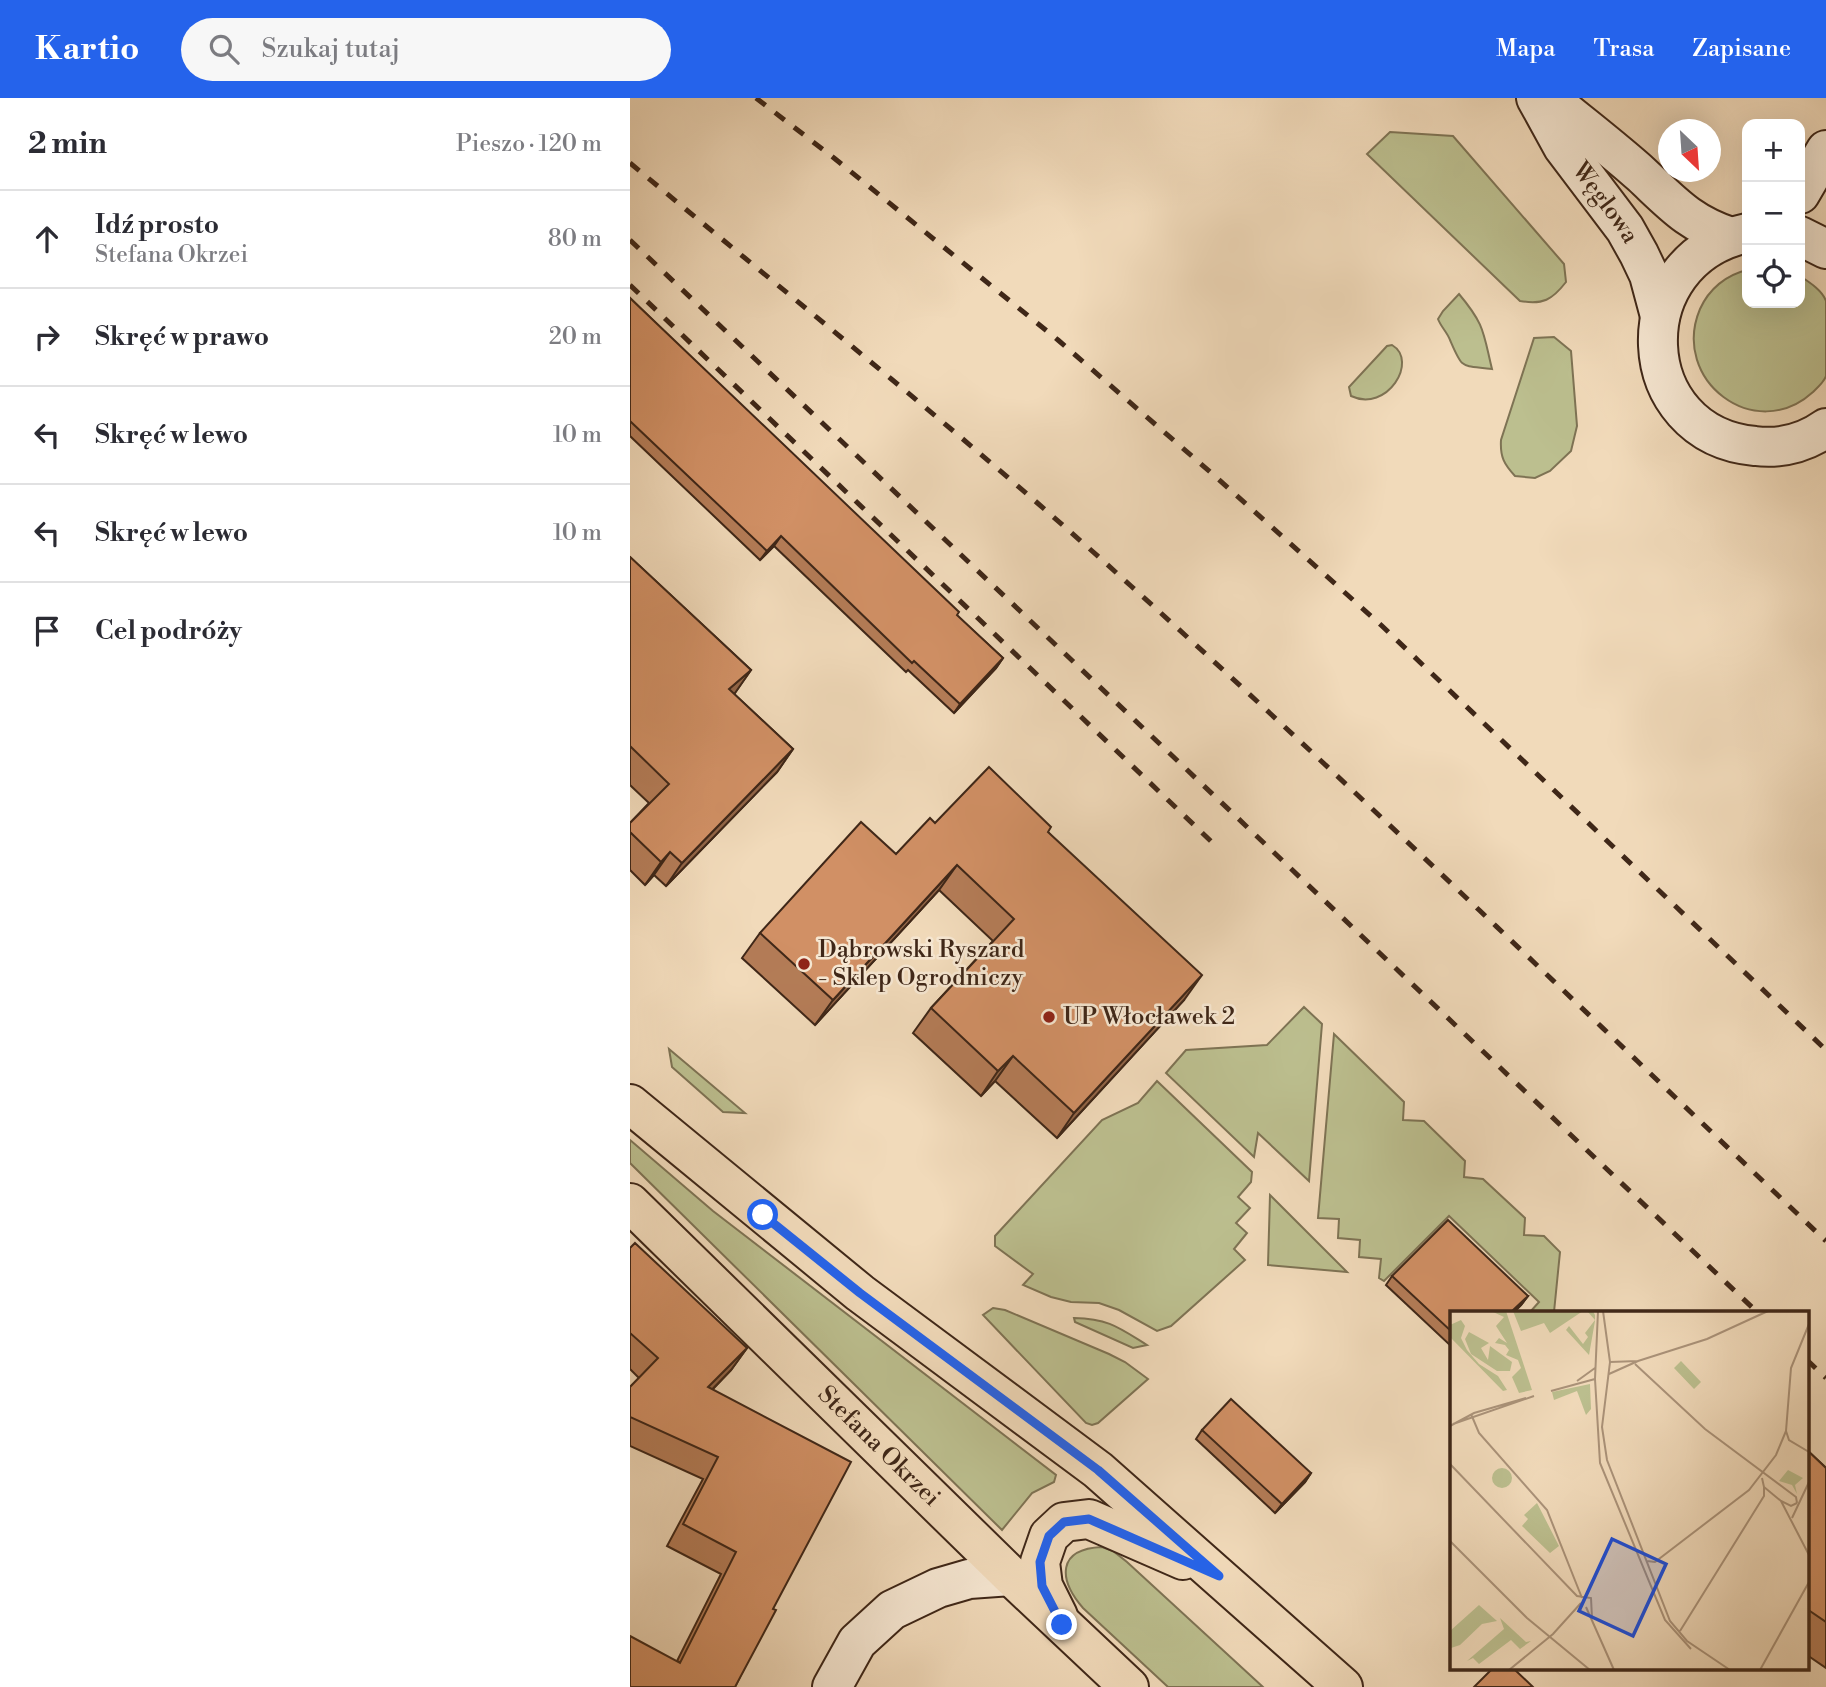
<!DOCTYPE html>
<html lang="pl">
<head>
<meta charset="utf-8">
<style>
	body { margin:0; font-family:"Libre Bodoni",serif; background:#f7f7f7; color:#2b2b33 }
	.controls { position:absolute; right:21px; top:21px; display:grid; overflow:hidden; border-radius:14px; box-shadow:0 7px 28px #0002 }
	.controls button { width:63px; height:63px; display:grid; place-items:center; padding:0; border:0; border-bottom:2px solid #e1e1e2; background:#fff; color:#2b2b33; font:35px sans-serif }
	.compass { position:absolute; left:1028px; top:21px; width:63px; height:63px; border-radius:50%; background:#fff; box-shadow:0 7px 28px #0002; rotate:155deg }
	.stop { position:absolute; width:21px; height:21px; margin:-16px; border:5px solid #2563eb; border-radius:50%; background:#fff }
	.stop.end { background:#2563eb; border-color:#fff; box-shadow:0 2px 7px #0008 }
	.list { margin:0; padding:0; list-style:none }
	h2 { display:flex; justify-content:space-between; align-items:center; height:91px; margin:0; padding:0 28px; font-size:30px }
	h2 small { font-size:23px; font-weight:400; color:#7c7c81 }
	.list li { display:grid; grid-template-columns:46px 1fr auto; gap:21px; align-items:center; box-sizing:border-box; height:98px; padding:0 28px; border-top:2px solid #e1e1e2 }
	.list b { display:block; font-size:26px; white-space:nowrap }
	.list p { margin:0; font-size:23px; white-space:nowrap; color:#7c7c81 }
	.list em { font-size:23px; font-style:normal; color:#7c7c81 }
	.icon { flex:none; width:38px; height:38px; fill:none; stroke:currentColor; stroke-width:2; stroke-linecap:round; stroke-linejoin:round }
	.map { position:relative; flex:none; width:1196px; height:1589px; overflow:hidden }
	header { display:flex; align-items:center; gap:42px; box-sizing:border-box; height:98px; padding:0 35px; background:#2563eb; color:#fff }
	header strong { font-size:33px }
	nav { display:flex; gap:38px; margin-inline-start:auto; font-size:24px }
	.search { width:490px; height:63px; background:#f7f7f7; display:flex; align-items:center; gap:18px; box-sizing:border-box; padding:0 24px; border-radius:38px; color:#7c7c81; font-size:26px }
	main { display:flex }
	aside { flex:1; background:#fff }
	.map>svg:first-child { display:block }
	.green { fill:#bcbf8f; stroke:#7e7354; stroke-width:2 }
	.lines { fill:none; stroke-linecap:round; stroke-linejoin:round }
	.secondary-casing { stroke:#3f2718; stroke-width:42 }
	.primary-casing { stroke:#3f2718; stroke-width:42 }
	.secondary { stroke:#f6e7d2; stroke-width:38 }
	.primary { stroke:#f1daba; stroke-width:38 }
	.rail { stroke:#3f2718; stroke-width:5; stroke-dasharray:12 12; stroke-linecap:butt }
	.wall { fill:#b47c57; stroke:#3f2718; stroke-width:2 }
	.shaded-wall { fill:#926547; stroke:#3f2718; stroke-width:2 }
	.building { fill:#d19065; stroke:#3f2718; stroke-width:2 }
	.route { stroke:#2563eb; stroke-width:9 }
	.poi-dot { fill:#8f2418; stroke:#f6e7d2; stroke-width:2.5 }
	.labels { text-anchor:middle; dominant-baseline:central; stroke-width:5; stroke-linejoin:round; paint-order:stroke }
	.street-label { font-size:24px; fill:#3f2718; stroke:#f6e7d2 }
	.poi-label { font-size:24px; fill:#3f2718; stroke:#f6e7d2; text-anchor:start }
	.inset-road { fill:none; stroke:#aa9279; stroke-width:2 }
	.view { fill:#1d4ed8; fill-opacity:0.15; stroke:#1d4ed8; stroke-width:3.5 }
	.inset-edge { fill:none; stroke:#3f2718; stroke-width:3.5 }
</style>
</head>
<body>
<header>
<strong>Kartio</strong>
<div class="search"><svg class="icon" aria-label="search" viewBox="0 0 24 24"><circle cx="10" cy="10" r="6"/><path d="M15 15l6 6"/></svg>Szukaj tutaj</div>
<nav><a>Mapa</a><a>Trasa</a><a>Zapisane</a></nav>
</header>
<main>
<aside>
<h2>2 min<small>Pieszo · 120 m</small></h2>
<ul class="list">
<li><svg class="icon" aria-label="ahead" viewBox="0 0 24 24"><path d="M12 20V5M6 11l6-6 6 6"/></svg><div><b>Idź prosto</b><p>Stefana Okrzei</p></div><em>80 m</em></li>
<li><svg class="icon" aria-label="right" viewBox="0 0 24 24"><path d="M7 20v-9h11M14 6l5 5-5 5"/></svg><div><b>Skręć w prawo</b></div><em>20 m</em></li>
<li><svg class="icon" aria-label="left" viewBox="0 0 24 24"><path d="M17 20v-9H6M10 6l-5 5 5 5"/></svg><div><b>Skręć w lewo</b></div><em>10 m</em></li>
<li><svg class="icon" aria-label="left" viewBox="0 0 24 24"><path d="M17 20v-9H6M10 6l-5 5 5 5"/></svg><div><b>Skręć w lewo</b></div><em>10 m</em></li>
<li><svg class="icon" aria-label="arrive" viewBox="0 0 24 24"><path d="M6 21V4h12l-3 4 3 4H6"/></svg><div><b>Cel podróży</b></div></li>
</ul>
</aside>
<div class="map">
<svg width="1196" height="1589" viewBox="0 0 1196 1589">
	<rect width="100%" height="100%" fill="#f1daba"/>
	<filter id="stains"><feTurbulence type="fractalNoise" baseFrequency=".00286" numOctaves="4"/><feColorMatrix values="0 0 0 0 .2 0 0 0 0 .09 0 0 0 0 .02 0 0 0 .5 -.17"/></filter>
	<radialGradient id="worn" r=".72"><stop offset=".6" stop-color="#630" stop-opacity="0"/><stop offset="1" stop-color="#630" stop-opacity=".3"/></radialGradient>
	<g class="green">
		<path d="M760 34 823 38 934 166 936 184C922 202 913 207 890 203L737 56Z"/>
		<path d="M1117 172V205H1170V178C1179 184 1192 192 1196 203 1196 214 1196 239 1196 251 1196 259 1196 271 1196 278 1194 284 1187 290 1183 294 1125 347 1040 282 1070 211 1079 191 1096 177 1117 172Z"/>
		<path d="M829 196C855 227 853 234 862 271 830 267 833 272 820 242 817 234 811 229 808 221L813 213Z"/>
		<path d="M924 239 941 253 947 328 941 353 920 373 905 380 885 378C874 366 870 359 871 342L904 240Z"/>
		<path d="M762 247C789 263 757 315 721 298L719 289 757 248Z"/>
		<polygon points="674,909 692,926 679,1083 628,1035 624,1059 536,975 556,952 637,947"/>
		<polygon points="704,936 774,1004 773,1022 794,1023 835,1063 834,1079 853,1081 895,1120 894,1137 914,1138 930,1154 924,1214 900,1214 909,1204 819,1118 754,1183 749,1180 751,1161 729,1159 730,1142 708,1140 709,1121 688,1120"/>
		<polygon points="39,951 115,1015 93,1014 42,969"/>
		<polygon points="527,983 622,1074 621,1084 608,1099 620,1110 606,1125 617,1135 604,1151 615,1162 541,1228 527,1233 489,1212 469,1205 441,1204 421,1199 393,1187 403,1176 365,1148 365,1138 472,1022 508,1005"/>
		<polygon points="0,1042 83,1113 426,1377 424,1384 402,1395 372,1432 0,1065"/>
		<polygon points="640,1097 717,1174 638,1167"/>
		<polygon points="363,1210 375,1212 479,1256 495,1264 518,1281 468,1325 462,1327 456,1325 353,1217"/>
		<path d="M444 1220C479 1221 488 1229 517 1247L503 1250 445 1224Z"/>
		<path d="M472 1449 483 1453 497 1464 633 1589H538L453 1510C428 1481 427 1451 472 1449Z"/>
	</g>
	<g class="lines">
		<defs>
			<g id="secondary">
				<path id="s1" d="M906 0 933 49 995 131 1009 156 1019 177 1030 218"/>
				<path d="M919 0C950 26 982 50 1012 77 1043 106 1059 125 1101 139"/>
				<polyline points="1170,96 1196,52"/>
				<path d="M1117 135C993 162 1001 337 1125 348 1150 351 1175 345 1196 330"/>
				<polyline points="1170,138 1196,151"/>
				<polyline points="202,1589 227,1544 262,1512 308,1490 339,1481 381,1478"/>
			</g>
			<g id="primary">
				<polyline points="0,1006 230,1195 468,1372 713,1589"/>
				<path id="s2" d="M0 1105 381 1478 499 1589"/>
				<polyline points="428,1518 413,1488 410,1464 419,1438 434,1424 459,1421 553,1462"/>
			</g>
		</defs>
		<use href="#secondary" class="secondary-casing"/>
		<use href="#primary" class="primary-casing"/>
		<use href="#secondary" class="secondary"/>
		<use href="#primary" class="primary"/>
		<g class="rail">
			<polyline points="126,0 204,60 428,242 586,379 751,527 1196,952"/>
			<path d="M0 65C168 205 339 341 501 488 737 701 965 924 1196 1143"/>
			<polyline points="0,142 1127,1214"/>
			<polyline points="0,187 587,749"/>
			<polyline points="1177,1262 1196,1280"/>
		</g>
	</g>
	<g class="wall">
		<polygon points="0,200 327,518 373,560 366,570 324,615 278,572 276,574 144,448 130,462 0,338"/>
		<polygon points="0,459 121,572 104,596 163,651 147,674 36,788 24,777 15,787 0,772 0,725 19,705 0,687"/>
		<polygon points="305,725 418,734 554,902 427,1040 365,983 351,998 283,935 301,910 363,843 309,792 185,927 112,860 130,835 266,756"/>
		<polygon points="0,1150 117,1250 101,1272 83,1291 143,1511 105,1589 47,1563 91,1476 37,1448 73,1381 0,1348 0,1289 9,1280 0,1271"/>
		<polygon points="762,1178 898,1198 891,1207 884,1214 822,1214 822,1249 756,1187"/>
		<polygon points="572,1332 681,1375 675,1384 645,1415 566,1341"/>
		<polygon points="1177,1352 1196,1370 1196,1570 1177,1557"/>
	</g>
	<g class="shaded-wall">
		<polygon points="151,438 144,448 130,462 137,453"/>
		<polygon points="373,560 366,570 324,615 330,606"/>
		<polygon points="121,572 105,595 83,614 99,591"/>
		<polygon points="163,651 147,674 36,788 52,765"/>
		<polygon points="40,754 24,777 15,787 31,764"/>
		<polygon points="327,767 309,792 185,927 203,902"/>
		<polygon points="572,877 554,902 427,1040 444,1015"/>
		<polygon points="383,958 365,983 351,998 368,973"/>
		<polygon points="898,1198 891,1207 884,1214 881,1214"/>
		<polygon points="117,1250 101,1272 63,1311 78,1289"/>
		<polygon points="681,1375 675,1384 645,1415 652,1406"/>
	</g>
	<g class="building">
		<polygon points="0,200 329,514 327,517 373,560 330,606 284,563 282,565 151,438 137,453 0,323"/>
		<polygon points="0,459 121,572 99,591 163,651 52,765 40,754 31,764 0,734 0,725 39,686 0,648"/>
		<polygon points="359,669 421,729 418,734 572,877 444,1015 383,958 368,973 301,910 384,821 327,767 203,902 130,835 231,724 266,756 300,720 305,725"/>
		<polygon points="818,1122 898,1198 881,1214 822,1214 822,1234 762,1178"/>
		<polygon points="5,1145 117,1250 78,1289 221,1364 143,1511 146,1512 105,1589 0,1589 0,1538 50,1565 106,1454 53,1426 88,1359 0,1319 0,1289 28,1260 0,1235 0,1150"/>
		<polygon points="601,1301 681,1375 652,1406 572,1332"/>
		<polygon points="1177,1352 1196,1370 1196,1524 1177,1511"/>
		<polygon points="863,1570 883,1570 903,1589 844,1589"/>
	</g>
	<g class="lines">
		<polyline class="route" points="133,1117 230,1195 468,1372 589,1478 459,1421 434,1424 419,1438 410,1464 412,1488 432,1527"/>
	</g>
	<g class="poi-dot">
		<circle cx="174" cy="866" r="7"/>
		<circle cx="419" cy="919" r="7"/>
	</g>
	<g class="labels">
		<g class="street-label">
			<text stroke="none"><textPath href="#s1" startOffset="126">Węglowa</textPath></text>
			<text stroke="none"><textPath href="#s2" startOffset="348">Stefana Okrzei</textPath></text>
		</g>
		<g class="poi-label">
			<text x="188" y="852">Dąbrowski Ryszard<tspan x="188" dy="28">- Sklep Ogrodniczy</tspan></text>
			<text x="433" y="919">UP Włocławek 2</text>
		</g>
	</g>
	<g transform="translate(820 1213)">
		<rect width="359" height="359" fill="#f1daba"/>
		<path d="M41 0H56L82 79 69 82 62 66 71 57 68 49 56 44 59 39 55 34 45 32 49 27 57 32 46 15 54 6ZM63 0H133L100 22 94 12 71 20ZM143 0 145 4V10L139 44 116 19 119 15 133 33 138 26 135 22 145 9 138 1ZM11 9 15 15 11 27 17 39 29 53 48 65 57 79 53 80 0 26V14ZM19 21 39 32 31 37 38 49 40 35 62 51 60 60H47L21 43 15 28ZM231 50 251 71 244 78 224 57ZM140 73 141 98 136 104 127 80 104 89 102 81ZM42 167a10 10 0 1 1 20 0a10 10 0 1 1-20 0ZM338 159 353 167 345 174 347 183 342 174 329 170ZM87 192 109 235 100 242 72 215 78 208 74 204ZM29 294 47 310 32 313 10 334 1 337 0 320ZM50 307 76 331 81 330 70 338 61 329 29 353 23 347 17 350 54 318Z" fill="#bcbf8f"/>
		<path class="inset-road" d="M148 0 145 68 150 152 215 309 241 338M153 0 160 51 152 116 157 149 220 310 237 330 280 359M359 13 341 57 336 120 339 129 359 141M188 50 257 28 318 0M185 53 255 118 346 186 347 192M159 63 188 50 160 51M127 70 145 57M101 80 145 68M21 103 29 122 97 199 132 287M3 113 84 85M0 115 24 102 76 87M0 153 127 285 141 287 142 307M312 167 314 176 331 190 341 195 347 192M331 190 359 244M342 207 359 171M0 230 77 307 140 359M197 250 205 251 299 179 326 144 336 120M136 296 164 359M230 320 314 185V176M59 359 103 323 131 292M310 359 359 271"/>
		<path class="view" d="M162 228 216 253 183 325 129 300Z"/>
		<rect width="359" height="359" class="inset-edge"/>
	</g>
	<rect width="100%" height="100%" filter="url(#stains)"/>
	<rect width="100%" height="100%" fill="url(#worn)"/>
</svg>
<div class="controls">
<button>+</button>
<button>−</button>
<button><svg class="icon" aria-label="locate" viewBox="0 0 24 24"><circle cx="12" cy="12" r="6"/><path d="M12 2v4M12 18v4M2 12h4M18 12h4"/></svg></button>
</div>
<svg class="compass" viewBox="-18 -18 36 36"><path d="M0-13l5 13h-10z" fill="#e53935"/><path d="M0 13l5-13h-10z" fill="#7c7c81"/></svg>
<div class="stop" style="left:133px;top:1117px"></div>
<div class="stop end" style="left:432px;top:1527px"></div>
</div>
</main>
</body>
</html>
